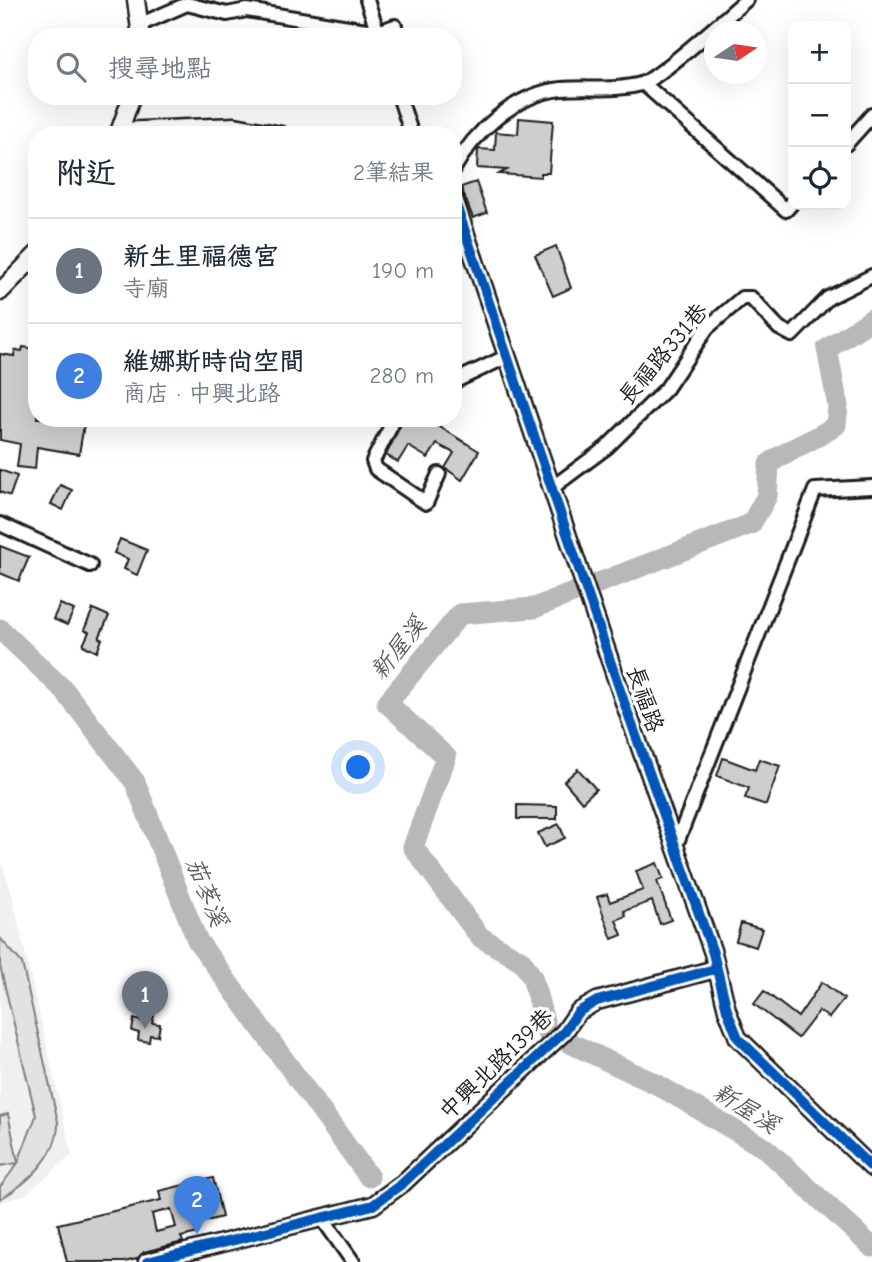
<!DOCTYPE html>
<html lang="zh-TW">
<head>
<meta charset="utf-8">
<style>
	body { margin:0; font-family:"Comic Neue","LXGW WenKai TC",sans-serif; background:#f6f6f7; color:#1f2937 }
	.controls { position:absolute; right:21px; top:21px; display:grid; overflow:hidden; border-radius:14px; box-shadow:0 7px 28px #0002 }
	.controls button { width:63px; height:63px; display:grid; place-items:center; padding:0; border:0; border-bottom:2px solid #e0e1e3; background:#fff; color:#1f2937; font:35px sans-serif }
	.compass { position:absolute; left:704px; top:21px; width:63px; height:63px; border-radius:50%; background:#fff; box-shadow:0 7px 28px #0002; rotate:77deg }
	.you { position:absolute; left:359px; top:768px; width:24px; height:24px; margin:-18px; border:5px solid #fff; border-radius:50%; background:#1a73e8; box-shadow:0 0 0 10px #1a73e833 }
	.badge { display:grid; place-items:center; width:46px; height:46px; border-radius:50%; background:#d1495b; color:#fff; font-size:23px; font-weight:700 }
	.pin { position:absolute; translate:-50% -58px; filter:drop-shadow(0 2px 4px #0008) }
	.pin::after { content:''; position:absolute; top:37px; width:24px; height:21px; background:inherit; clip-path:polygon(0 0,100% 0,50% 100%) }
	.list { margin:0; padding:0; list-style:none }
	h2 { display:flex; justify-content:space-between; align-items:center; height:91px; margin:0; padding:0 28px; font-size:30px }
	h2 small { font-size:23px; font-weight:400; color:#747a83 }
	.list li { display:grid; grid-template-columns:46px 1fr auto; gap:21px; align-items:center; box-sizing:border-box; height:105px; padding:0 28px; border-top:2px solid #e0e1e3 }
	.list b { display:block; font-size:26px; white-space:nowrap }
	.list p { margin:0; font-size:23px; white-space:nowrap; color:#747a83 }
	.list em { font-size:23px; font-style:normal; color:#747a83 }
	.icon { flex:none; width:38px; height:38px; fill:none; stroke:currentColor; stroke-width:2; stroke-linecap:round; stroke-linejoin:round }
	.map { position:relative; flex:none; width:872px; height:1262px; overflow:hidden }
	.search { position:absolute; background:#fff; box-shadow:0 7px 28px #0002; left:28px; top:28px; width:434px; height:77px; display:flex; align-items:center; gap:18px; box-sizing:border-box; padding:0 24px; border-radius:28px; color:#747a83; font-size:26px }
	.panel { position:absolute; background:#fff; box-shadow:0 7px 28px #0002; left:28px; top:126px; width:434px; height:301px; border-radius:28px }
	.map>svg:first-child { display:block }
	.built { fill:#f0f0f0 }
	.green { fill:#e2e2e2; stroke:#7f7f7f; stroke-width:2 }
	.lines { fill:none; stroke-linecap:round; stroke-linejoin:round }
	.river { stroke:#b8b8b8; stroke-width:21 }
	.building { fill:#cecece; stroke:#1c1c1c; stroke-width:2; fill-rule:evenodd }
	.street-casing { stroke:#1c1c1c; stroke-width:18 }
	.secondary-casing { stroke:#1c1c1c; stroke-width:21 }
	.street { stroke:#fff; stroke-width:12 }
	.secondary { stroke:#fff; stroke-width:16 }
	.cycleway-casing { stroke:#fff; stroke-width:15 }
	.cycleway { stroke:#0057b8; stroke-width:10 }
	.labels { text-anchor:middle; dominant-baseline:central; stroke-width:7; stroke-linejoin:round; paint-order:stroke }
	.street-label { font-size:23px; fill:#1c1c1c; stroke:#fff }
	.water-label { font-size:24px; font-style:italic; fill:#5a5a5a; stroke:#fff }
</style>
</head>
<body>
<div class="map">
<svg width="872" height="1262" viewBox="0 0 872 1262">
	<rect width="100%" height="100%" fill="#fff"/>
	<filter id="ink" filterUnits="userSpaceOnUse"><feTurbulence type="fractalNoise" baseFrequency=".0143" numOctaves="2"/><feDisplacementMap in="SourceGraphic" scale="14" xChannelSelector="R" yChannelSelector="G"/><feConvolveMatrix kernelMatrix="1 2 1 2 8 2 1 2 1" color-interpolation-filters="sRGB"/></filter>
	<g filter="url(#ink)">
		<polygon class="built" points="0,857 12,895 72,1155 25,1195 0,1203"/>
		<path class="green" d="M0 938 22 963 58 1122C59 1155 27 1184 0 1199V1187L18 1163 0 1166V1116L8 1114 18 1162 36 1116 0 966Z"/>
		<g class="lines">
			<g class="river">
				<path d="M872 319 827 349 838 406 836 425C815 441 790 447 769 464L767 496 751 524 534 608 460 614 387 703 446 757 413 847 480 937 522 961 532 977 547 1032 658 1085 766 1149 872 1247"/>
				<polyline points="0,629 64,690 135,782 197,940 369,1177"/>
			</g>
		</g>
		<g class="building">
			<polygon points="519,118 553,121 549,173 541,173 541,177 499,174 507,170 477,168 478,149 495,150 496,132 518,134"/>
			<polygon points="476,182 487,213 473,218 461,187"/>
			<polygon points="556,246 571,288 553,296 535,255"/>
			<polygon points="23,347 37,349 37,418 85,418 79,454 37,447 35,469 17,467 20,444 0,440 0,354 14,356 15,350 22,351"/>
			<polygon points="404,418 425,418 479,451 462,480 445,468 454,453 437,444 428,458 408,446 398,462 386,455"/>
			<polygon points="0,470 17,476 10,496 0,492"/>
			<polygon points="60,485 72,490 63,510 51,504"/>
			<polygon points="120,539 147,550 137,575 124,569 128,559 114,553"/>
			<polygon points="0,546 29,557 19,581 0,573"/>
			<polygon points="60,604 74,610 67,625 53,619"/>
			<polygon points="93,609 109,616 99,638 102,639 97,652 83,645 89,632 84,630"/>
			<polygon points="723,758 755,770 759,759 780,766 766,805 745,798 749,788 717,776"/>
			<polygon points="578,769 596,789 582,802 564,781"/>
			<polygon points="517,805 557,806 557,819 517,819"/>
			<polygon points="559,824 565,838 545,847 538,833"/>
			<polygon points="657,863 663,879 657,881 671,920 660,924 652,901 624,911 626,916 616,920 622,935 612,939 597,897 607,894 610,902 643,890 636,871"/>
			<polygon points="741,923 762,929 756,947 736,941"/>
			<polygon points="822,982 844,999 829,1018 819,1011 798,1038 754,1004 764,991 798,1017"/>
			<polygon points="143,1014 154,1016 152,1023 160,1024 158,1036 150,1035 149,1042 138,1040 139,1033 132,1031 134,1019 141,1021"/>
			<path d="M213 1178 222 1217 195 1224 198 1233 181 1237 183 1242 144 1252 137 1259 124 1262H67L58 1224 161 1200 159 1191ZM171 1209 176 1227 156 1232 152 1214Z"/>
		</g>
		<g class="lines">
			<defs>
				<g id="street">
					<polyline points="367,0 379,36"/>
					<polyline points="139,25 187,4 227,14 247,10 378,32 395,26"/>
					<polyline points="643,83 786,210 793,202"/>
					<polyline points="399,96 412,135"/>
					<polyline points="846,144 872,115"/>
					<path d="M453 170C475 131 515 94 561 89 587 87 616 91 641 84 661 77 726 17 746 0"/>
					<polyline points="453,382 508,356"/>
					<polyline points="395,418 373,461 376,469 426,503 439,474"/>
					<polyline points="553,487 607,447 666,389 707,328 742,298 751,298 779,328 792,335 828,298 872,276"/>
					<polyline points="0,524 90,565"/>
					<polyline points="676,845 815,490 872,487"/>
					<polyline points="322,1218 353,1262"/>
				</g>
				<g id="secondary">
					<polyline points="136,0 141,37"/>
					<polyline points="120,131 235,126 281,135"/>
					<polyline points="118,135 132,96"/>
					<polyline points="453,196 624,702 713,953 727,1010 738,1038 872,1168"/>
					<polyline points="0,292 37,254"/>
					<polyline points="147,1262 373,1205 403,1183 564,1032 578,1012 597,1001 715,969"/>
				</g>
			</defs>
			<use href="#street" class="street-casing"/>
			<use href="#secondary" class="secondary-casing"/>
			<use href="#street" class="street"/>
			<use href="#secondary" class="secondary"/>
			<defs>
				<g id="cycleway">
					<polyline points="453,196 624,702 713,953 727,1010 738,1038 872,1168"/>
					<polyline points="147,1262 373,1205 403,1183 564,1032 578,1012 597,1001 715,969"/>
				</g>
			</defs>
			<use href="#cycleway" class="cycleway-casing"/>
			<use href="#cycleway" class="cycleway"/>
		</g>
	</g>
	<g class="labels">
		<g class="street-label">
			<text transform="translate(663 354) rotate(-50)">長福路331巷</text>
			<text transform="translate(645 699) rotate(71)">長福路</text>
			<text transform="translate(496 1064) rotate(-44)">中興北路139巷</text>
		</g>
		<g class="water-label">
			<text transform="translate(398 648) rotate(-51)">新屋溪</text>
			<text transform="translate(207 892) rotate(68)">茄苳溪</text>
			<text transform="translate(746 1108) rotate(32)">新屋溪</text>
		</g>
	</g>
</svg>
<div class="controls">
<button>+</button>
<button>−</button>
<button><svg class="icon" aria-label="locate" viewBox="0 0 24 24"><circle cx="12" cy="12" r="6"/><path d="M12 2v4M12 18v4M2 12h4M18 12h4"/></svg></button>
</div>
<svg class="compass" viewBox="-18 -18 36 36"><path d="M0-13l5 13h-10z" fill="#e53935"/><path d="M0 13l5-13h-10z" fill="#747a83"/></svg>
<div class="you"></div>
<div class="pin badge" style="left:145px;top:1029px;background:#6b7280">1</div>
<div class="pin badge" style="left:197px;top:1234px;background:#3f7fe0">2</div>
<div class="search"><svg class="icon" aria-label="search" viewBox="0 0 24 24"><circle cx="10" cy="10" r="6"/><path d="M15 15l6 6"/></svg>搜尋地點</div>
<section class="panel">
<h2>附近<small>2筆結果</small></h2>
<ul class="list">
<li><span class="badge" style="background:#6b7280">1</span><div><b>新生里福德宮</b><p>寺廟</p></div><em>190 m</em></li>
<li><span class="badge" style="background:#3f7fe0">2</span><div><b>維娜斯時尚空間</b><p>商店 · 中興北路</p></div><em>280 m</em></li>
</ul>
</section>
</div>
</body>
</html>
